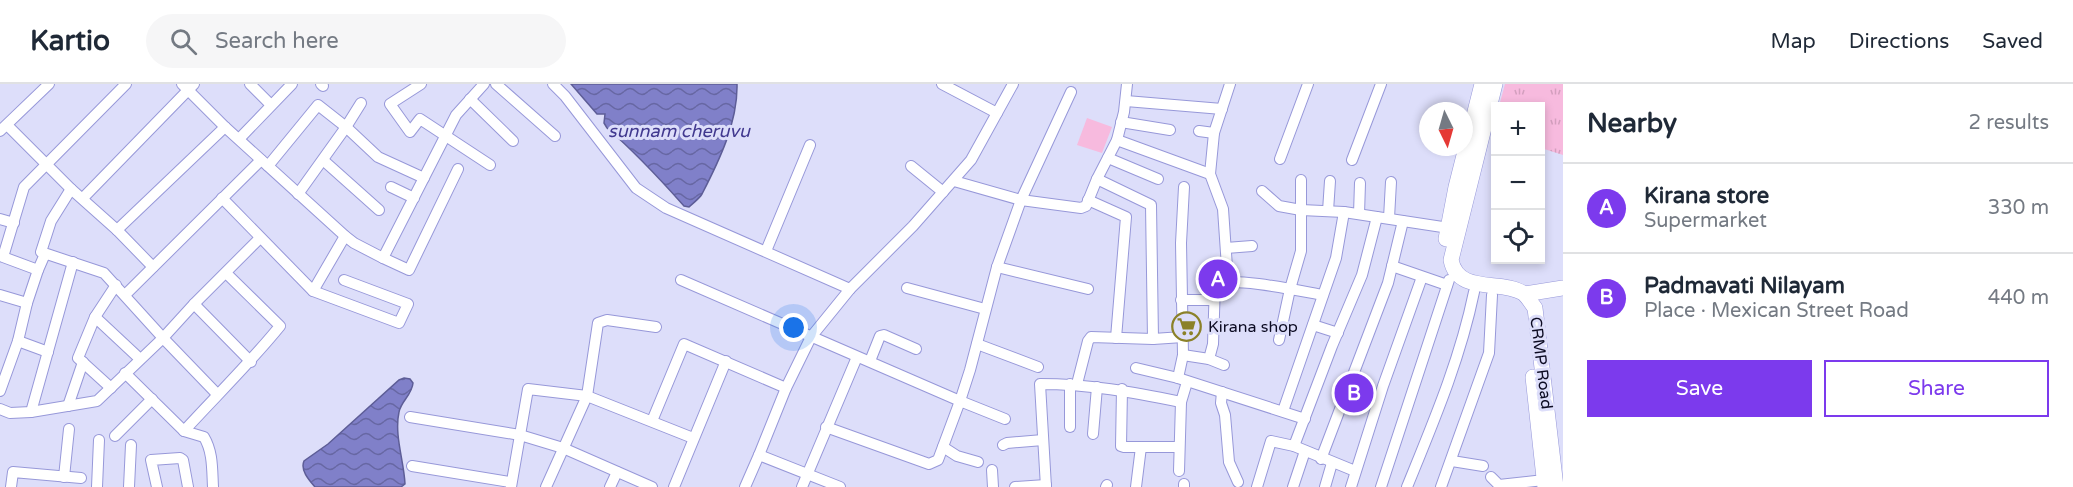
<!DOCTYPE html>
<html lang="en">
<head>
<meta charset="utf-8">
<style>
	body { margin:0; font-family:"Varela Round",sans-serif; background:#f6f6f7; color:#1f2937 }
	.controls { position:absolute; right:18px; top:18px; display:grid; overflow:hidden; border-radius:0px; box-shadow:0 3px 9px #0003 }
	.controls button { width:54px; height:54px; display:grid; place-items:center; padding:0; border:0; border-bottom:2px solid #e0e1e3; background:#fff; color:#1f2937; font:30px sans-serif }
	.compass { position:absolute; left:1419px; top:18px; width:54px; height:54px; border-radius:50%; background:#fff; box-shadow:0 3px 9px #0003; rotate:175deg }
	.you { position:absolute; left:794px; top:244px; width:21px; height:21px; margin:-15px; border:4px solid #fff; border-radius:50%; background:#1a73e8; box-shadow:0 0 0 9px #1a73e833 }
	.badge { display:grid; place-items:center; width:39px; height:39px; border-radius:50%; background:#7c3aed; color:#fff; font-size:20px; font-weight:700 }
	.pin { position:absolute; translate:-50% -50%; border:3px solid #fff; box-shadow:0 2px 6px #0006 }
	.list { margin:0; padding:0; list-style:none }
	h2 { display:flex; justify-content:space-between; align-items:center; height:78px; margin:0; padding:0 24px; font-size:26px }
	h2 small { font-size:20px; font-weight:400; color:#747a83 }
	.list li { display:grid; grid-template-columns:39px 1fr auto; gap:18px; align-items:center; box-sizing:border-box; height:90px; padding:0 24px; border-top:2px solid #e0e1e3 }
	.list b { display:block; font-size:22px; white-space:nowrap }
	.list p { margin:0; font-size:20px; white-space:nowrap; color:#747a83 }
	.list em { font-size:20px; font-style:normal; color:#747a83 }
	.actions { display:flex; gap:12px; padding:18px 24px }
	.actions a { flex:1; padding:14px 0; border:2px solid #7c3aed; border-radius:0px; text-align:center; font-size:21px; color:#7c3aed }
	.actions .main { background:#7c3aed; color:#fff }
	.icon { flex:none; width:33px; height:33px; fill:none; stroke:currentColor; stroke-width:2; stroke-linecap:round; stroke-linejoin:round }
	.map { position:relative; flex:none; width:1563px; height:403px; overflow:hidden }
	header { display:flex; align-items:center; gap:36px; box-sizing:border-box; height:84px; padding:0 30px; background:#fff; border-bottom:2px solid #e0e1e3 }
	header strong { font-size:28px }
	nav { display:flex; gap:33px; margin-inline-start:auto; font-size:21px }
	.search { width:420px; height:54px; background:#f6f6f7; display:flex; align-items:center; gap:15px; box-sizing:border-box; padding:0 21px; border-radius:33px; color:#747a83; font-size:22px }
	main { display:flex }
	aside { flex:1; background:#fff }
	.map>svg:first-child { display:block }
	.grass { fill:url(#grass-tufts) }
	.green { fill:#f7bade }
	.water { fill:url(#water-waves); stroke:#5d5d97; stroke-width:1.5 }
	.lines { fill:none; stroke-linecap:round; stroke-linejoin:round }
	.street-casing { stroke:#9798d9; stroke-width:12 }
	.secondary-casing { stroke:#9798d9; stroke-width:16 }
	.street { stroke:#fff; stroke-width:10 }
	.secondary { stroke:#fff; stroke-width:15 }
	.labels { text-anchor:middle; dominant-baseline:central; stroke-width:6; stroke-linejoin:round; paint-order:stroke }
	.poi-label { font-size:16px; fill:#0c0b22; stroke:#dddefa; text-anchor:start }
	.street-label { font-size:16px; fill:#0c0b22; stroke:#dddefa }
	.water-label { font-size:18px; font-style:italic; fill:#41388f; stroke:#dddefa }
</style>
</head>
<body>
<header>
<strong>Kartio</strong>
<div class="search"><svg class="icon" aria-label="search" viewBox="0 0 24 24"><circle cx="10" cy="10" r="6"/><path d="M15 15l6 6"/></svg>Search here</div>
<nav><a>Map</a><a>Directions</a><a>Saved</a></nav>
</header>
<main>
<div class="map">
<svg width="1563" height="403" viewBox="0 0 1563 403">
	<defs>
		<pattern id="grass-tufts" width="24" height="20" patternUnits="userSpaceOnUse" patternTransform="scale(1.5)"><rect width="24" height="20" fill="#f7bade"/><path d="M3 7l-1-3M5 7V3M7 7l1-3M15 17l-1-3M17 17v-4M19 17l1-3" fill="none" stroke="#d39fbe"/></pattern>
		<pattern id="water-waves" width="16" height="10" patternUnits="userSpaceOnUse" patternTransform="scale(1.5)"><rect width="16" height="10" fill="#8080c9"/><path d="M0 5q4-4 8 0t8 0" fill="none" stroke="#6767a3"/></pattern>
	</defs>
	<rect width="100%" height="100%" fill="#dddefa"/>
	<polygon class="grass" points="1505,0 1563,0 1563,71 1541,64 1540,22 1499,22"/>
	<polygon class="green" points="1087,34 1112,43 1102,69 1077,61"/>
	<g class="water">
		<path d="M571 0H737C738 38 719 77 702 110 699 115 693 119 689 123L684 122C660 95 635 68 607 44L604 39 605 30H597Z"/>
		<path d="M404 294 410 295 413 299C412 311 401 317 399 328 394 351 404 377 405 400L401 403H315C309 396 300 386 304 377L328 360 399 296Z"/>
	</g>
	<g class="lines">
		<defs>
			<g id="street">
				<polyline points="182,0 225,43 345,152 354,159 383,174 456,31 484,0"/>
				<polyline points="250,0 271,21"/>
				<polyline points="321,0 323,2"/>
				<polyline points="421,0 390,20 410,48 420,35 490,81"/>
				<polyline points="496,0 555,52"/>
				<polyline points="553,0 565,12 636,104 666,124 850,205"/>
				<polyline points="942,0 997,29"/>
				<polyline points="470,15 513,57"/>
				<polyline points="1126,17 1222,25"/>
				<polyline points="1121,38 1170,46"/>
				<polyline points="7,41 71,105 117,146 153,183"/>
				<polyline points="0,47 49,0"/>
				<polyline points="1199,47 1214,49"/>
				<polyline points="239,55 292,0"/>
				<polyline points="1117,56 1210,90"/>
				<polyline points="1108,74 1158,95"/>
				<polyline points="1280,75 1308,0"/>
				<polyline points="323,76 379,126"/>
				<polyline points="1352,76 1381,0"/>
				<polyline points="268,82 318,21 346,43 361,19"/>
				<polyline points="911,82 943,108"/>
				<polyline points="1097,95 1151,121 1153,255"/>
				<polyline points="954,97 1021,116 1081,124 1086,122 1097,95 1117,56 1124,28 1127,0"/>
				<polyline points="391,103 414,114"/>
				<polyline points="71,105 51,137 41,168 104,189 163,254 217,310"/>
				<polyline points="1262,107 1279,122 1301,126 1344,128 1336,174 1283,327"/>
				<polyline points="298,110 346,43 378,73 424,94"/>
				<polyline points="83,114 194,0"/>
				<polyline points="222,114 313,207 399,239 408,220 344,196"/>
				<polyline points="1088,116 1126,133 1116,254"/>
				<polyline points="1328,127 1330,97"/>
				<polyline points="1344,128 1449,144"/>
				<polyline points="1359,130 1360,99"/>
				<polyline points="1389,134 1391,98"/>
				<polyline points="0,135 14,139"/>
				<polyline points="117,146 225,43"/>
				<polyline points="1226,164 1252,162"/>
				<polyline points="766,167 810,61"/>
				<polyline points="45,170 38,186 3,173 24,103 126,0"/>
				<polyline points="383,174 409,186 458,85"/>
				<polyline points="1392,182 1447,201"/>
				<polyline points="997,183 1088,205"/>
				<polyline points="681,196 960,317 970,286 997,183 1021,116 1071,8"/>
				<polyline points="1228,198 1223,125 1210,90 1214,49 1230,0"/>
				<polyline points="907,204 985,225"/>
				<polyline points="313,207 345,152"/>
				<polyline points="0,211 27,219"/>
				<polyline points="125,211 261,76"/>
				<polyline points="1181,216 1214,216"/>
				<polyline points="194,220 251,278"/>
				<polyline points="95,233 140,275"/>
				<polyline points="1313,241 1338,249"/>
				<polyline points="1279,256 1290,205 1301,167 1301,96"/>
				<polyline points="18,257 48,268"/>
				<polyline points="977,260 1038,283"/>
				<polyline points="1183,271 1209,275 1224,281"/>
				<path d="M1209 275 1213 260 1215 200C1236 193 1300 207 1323 211"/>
				<polyline points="870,277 880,252 884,251 916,265"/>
				<polyline points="1136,284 1178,294 1305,335"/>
				<path d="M125 289 184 347 204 353C213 368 212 385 213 403"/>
				<polyline points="1178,294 1183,271 1181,159 1184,103"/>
				<polyline points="1070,300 1070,343"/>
				<polyline points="1077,300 1088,257 1091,253 1153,255 1183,253"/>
				<polyline points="111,304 78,274 95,233 116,201"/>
				<polyline points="1122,305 1121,362 1124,363 1179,363"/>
				<polyline points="0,307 18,257 27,219 38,186"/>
				<polyline points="1222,308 1221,319 1225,331 1229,378 1238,398"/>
				<polyline points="68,322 83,278"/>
				<polyline points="0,325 10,329 31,328 97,317 163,254 194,220 260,154"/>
				<polyline points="31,328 73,178"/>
				<polyline points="410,333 520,351 563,364 652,403"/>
				<polyline points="652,337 684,260 786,304"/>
				<polyline points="826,343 929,380 938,376 960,317 1005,335"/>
				<path d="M184 347C216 312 250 279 280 242L226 189"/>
				<polyline points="1093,350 1097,303"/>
				<polyline points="115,352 152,315"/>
				<polyline points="1003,361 1007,359 1043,356"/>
				<polyline points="1294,362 1332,262 1362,191 1377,133"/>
				<polyline points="943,363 957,372 978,378"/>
				<polyline points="759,371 786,304 811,253 850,205 913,142 971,76 1013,0"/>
				<polyline points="1321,375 1388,199 1403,137"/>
				<polyline points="1452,377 1483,382"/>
				<polyline points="412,382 510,398"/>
				<polyline points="992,386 993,403"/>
				<polyline points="1179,387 1181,318 1187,298"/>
				<polyline points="64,393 69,345"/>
				<polyline points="1491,393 1499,401 1544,396"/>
				<polyline points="11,403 13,388 81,394"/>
				<polyline points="97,403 99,356"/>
				<polyline points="129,403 131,361"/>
				<polyline points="157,403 151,376 180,374 183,376 188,403"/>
				<polyline points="511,403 528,305 587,312 693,354"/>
				<polyline points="546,403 587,312 598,239 607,236 656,243"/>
				<polyline points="610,403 617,388"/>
				<polyline points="674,403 726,277"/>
				<polyline points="745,403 759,371 840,403"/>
				<polyline points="802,403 857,273"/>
				<polyline points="1015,403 1046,401"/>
				<path d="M1046 403 1040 300C1089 300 1132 308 1181 318"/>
				<polyline points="1106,403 1107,401"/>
				<polyline points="1136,403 1141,363"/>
				<polyline points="1184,403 1184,400"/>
				<polyline points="1257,403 1271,357 1294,362 1355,387"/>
				<polyline points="1293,403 1305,367"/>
				<polyline points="1325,403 1332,379"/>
				<polyline points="1351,403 1383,302 1422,193"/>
				<polyline points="1381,403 1449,196"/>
				<path d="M1407 403C1433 339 1460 276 1474 208"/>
				<polyline points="1441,403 1489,269 1492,211"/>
			</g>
			<g id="secondary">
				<path d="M1495 0 1451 176C1458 211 1501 195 1523 209 1528 213 1531 219 1535 224L1556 403"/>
				<polyline points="1446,155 1456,103 1482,0"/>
				<polyline points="1525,210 1563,204"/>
				<polyline points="1533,293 1545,403"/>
			</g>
		</defs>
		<use href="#street" class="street-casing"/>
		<use href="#secondary" class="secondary-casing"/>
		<use href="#street" class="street"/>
		<use href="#secondary" class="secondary"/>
	</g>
	<defs>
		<symbol id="supermarket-ring" viewBox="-11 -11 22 22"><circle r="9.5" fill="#dddefa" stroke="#8b8128" stroke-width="1.5"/><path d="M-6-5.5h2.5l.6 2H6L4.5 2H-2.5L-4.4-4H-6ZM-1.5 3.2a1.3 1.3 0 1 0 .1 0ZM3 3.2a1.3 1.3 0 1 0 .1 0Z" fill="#8b8128"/></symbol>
	</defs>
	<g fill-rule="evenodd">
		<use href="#supermarket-ring" x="1170" y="226" width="33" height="33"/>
	</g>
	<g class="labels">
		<g class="poi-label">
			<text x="1208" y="243">Kirana shop</text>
		</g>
		<g class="street-label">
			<text transform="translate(1541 279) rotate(83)">CRMP Road</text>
		</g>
		<g class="water-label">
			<text x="679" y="47">sunnam cheruvu</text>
		</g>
	</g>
</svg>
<div class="controls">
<button>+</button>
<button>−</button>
<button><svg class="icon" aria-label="locate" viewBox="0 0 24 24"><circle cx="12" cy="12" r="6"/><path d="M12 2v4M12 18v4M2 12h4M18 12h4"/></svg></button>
</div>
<svg class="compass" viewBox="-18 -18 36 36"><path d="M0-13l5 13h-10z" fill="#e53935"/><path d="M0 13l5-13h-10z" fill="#747a83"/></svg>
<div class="you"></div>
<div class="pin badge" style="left:1218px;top:195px">A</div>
<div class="pin badge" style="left:1354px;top:309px">B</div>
</div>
<aside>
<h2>Nearby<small>2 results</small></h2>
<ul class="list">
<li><span class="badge">A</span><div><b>Kirana store</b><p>Supermarket</p></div><em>330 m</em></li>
<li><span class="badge">B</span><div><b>Padmavati Nilayam</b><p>Place · Mexican Street Road</p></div><em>440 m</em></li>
</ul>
<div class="actions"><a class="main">Save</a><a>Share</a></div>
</aside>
</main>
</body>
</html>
